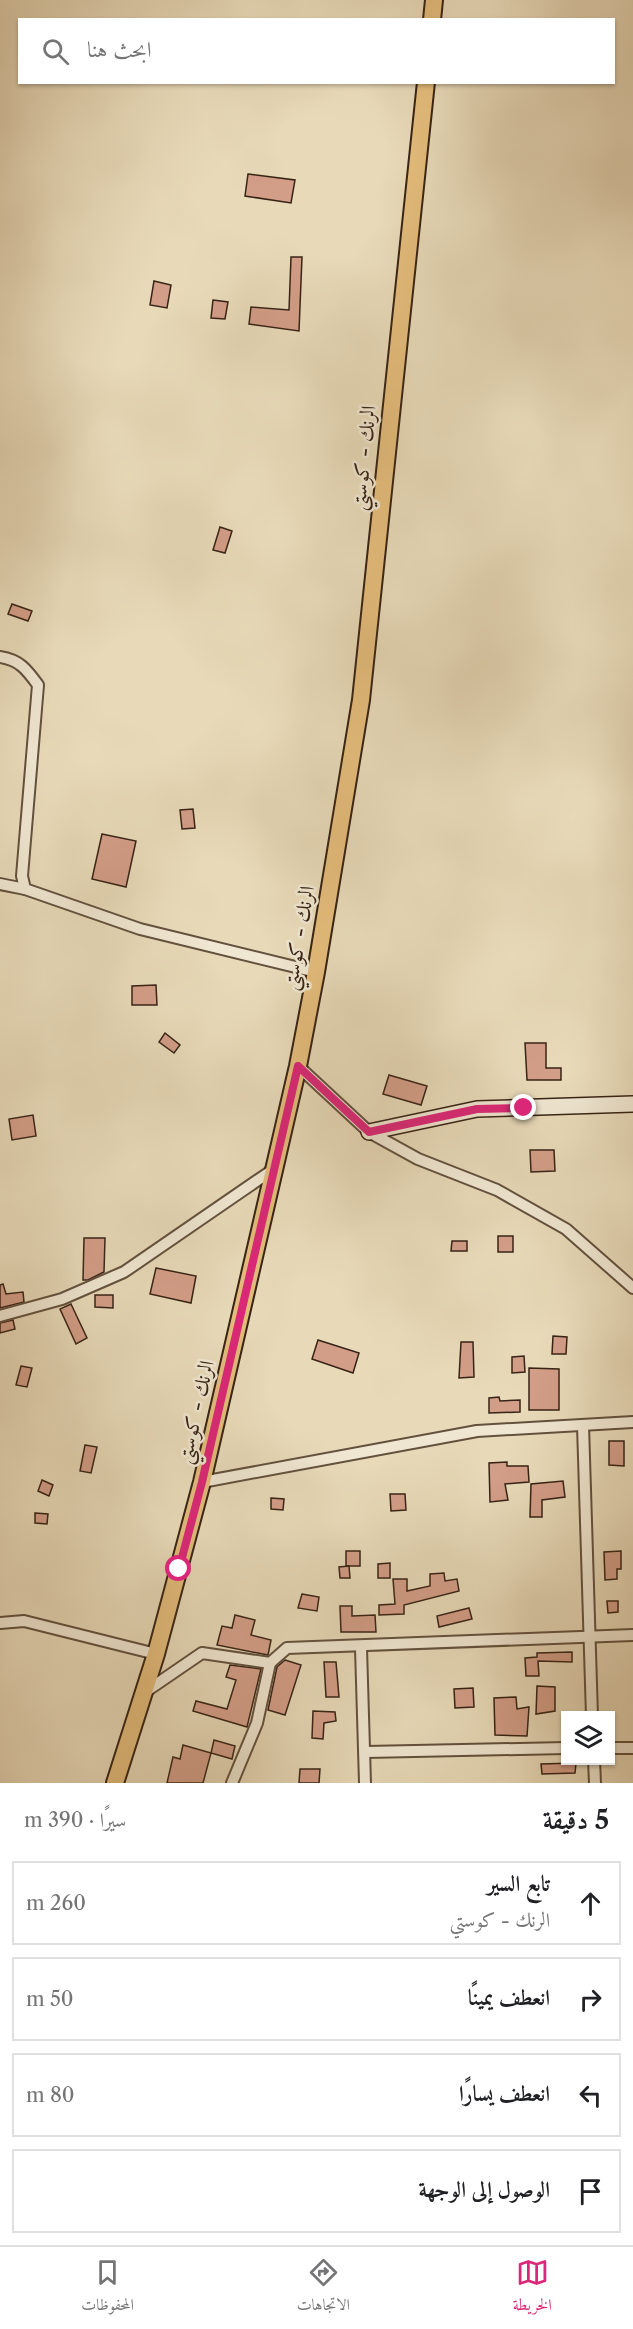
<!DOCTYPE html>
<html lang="ar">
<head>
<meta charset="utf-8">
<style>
	body { margin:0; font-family:"Libre Caslon Text",Amiri,serif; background:#f6f6f6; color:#202124; direction:rtl }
	.controls { position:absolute; right:18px; bottom:18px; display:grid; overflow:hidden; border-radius:0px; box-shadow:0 2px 4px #0004 }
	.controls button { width:54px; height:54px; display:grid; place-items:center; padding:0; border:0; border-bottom:2px solid #e0e0e0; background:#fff; color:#202124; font:30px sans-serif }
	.stop { position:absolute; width:18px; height:18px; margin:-14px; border:4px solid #db2777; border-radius:50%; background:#fff }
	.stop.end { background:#db2777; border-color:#fff; box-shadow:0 2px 6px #0008 }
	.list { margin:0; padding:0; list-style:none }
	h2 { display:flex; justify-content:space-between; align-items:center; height:78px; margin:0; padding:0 24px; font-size:26px }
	h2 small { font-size:20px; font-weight:400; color:#757577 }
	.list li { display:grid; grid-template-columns:39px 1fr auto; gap:18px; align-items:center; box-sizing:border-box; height:84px; margin:0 12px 12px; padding:0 12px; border:2px solid #e0e0e0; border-radius:0px }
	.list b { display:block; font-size:22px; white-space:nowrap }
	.list p { margin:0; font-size:20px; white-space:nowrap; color:#757577 }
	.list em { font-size:20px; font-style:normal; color:#757577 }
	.icon { flex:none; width:33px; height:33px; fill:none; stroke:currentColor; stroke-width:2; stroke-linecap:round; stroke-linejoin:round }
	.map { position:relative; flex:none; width:633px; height:1783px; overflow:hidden; direction:ltr }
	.search { position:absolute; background:#fff; box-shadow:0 2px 4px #0004; left:18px; right:18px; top:18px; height:66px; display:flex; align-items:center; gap:15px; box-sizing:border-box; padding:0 21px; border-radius:0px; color:#757577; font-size:22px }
	.sheet { height:462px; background:#fff }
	nav { display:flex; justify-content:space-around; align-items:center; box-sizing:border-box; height:84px; border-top:2px solid #e0e0e0; background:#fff; font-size:16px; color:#757577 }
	nav a { display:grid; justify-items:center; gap:3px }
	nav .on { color:#db2777 }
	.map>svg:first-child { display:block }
	.building { fill:#d39e88; stroke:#372315; stroke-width:1.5 }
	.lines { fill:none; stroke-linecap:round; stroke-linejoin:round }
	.street-casing { stroke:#63513e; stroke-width:14 }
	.secondary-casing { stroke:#372315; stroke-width:18 }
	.primary-casing { stroke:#372315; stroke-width:20 }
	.street { stroke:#f0e7d2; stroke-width:10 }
	.secondary { stroke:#f0e7d2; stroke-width:15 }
	.primary { stroke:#e4bd7c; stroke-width:16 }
	.route { stroke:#db2777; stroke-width:8 }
	.labels { text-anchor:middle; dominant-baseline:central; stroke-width:5; stroke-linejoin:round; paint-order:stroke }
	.street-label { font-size:21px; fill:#372315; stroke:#f0e7d2 }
</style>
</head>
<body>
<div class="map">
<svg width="633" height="1783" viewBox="0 0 633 1783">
	<rect width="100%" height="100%" fill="#e8dab9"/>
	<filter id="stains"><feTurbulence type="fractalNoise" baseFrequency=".00333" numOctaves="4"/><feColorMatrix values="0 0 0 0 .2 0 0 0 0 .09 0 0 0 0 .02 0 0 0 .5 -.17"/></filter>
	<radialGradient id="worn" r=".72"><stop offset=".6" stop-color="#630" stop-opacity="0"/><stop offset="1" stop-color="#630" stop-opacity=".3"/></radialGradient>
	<g class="building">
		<polygon points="248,174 295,180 291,203 245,196"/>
		<polygon points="291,257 302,257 299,331 249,324 251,307 289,310"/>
		<polygon points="154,281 171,285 167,308 150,305"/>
		<polygon points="213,300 228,302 225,319 211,318"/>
		<polygon points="220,527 232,531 225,553 213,550"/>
		<polygon points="12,604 32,611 28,621 8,614"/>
		<polygon points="193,809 195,828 182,829 180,810"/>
		<polygon points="102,834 136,841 126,887 92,879"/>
		<polygon points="156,985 157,1005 132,1005 132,986"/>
		<polygon points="165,1033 180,1045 174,1053 159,1042"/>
		<polygon points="525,1043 546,1043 546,1068 561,1068 561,1080 527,1080"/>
		<polygon points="389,1075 427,1086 421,1105 383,1094"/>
		<polygon points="33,1115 36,1136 12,1140 9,1119"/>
		<polygon points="530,1150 554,1150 555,1171 531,1172"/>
		<rect x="498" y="1236" width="15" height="16"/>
		<polygon points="84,1238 105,1238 104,1272 88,1280 83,1280"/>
		<polygon points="452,1241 467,1241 467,1251 451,1251"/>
		<polygon points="156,1268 196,1276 191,1303 150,1294"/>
		<polygon points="3,1284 6,1294 23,1292 24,1302 0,1308 0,1285"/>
		<polygon points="95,1295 113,1295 113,1308 95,1307"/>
		<polygon points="71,1304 87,1338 76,1344 60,1309"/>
		<polygon points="13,1320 15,1329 0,1333 0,1323"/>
		<polygon points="553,1336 567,1337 566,1354 552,1354"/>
		<polygon points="318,1340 359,1353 353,1373 312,1359"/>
		<polygon points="461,1342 473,1342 474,1377 459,1378"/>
		<polygon points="524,1356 525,1372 512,1373 512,1357"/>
		<polygon points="21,1366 32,1368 27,1387 16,1385"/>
		<polygon points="529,1368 559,1369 559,1410 529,1410"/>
		<polygon points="499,1397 500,1401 520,1400 520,1412 489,1413 489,1398"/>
		<polygon points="609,1441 624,1441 624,1466 609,1465"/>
		<polygon points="85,1445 97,1447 91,1473 80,1471"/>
		<polygon points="507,1462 507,1466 528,1466 529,1482 505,1484 508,1500 490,1502 489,1463"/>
		<polygon points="42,1480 53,1485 49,1496 38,1491"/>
		<polygon points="563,1481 565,1497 542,1500 542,1517 530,1517 531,1484"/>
		<polygon points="390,1494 405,1494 406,1510 391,1511"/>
		<polygon points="271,1498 284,1499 283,1510 271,1509"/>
		<polygon points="35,1513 48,1514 47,1524 35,1523"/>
		<rect x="346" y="1551" width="14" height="15"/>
		<polygon points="621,1551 621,1569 617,1569 617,1579 605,1580 604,1552"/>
		<polygon points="390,1563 390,1578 378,1578 378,1564"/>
		<polygon points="349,1566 350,1578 340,1578 339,1567"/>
		<polygon points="444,1573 445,1581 457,1579 459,1591 404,1605 404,1614 379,1615 379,1605 395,1604 393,1579 407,1579 407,1591 430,1586 430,1574"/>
		<polygon points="302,1594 319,1597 317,1611 298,1608"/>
		<polygon points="607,1601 618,1601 618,1612 608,1613"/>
		<polygon points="340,1606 352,1606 352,1616 375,1615 376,1632 341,1632"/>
		<polygon points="469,1608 472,1619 439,1627 437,1616"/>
		<polygon points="235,1615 255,1620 251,1635 271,1640 268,1655 217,1645 222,1626 232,1628"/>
		<polygon points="572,1652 572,1662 538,1661 539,1676 526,1676 525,1658 537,1657 537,1653"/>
		<polygon points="285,1660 301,1665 285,1715 268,1710 277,1667"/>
		<polygon points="324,1662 336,1662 339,1697 326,1697"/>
		<polygon points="230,1665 261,1669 247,1727 193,1711 196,1701 227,1709 236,1680 226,1677"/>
		<polygon points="537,1686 555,1687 555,1711 536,1714"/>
		<polygon points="473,1688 474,1707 455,1708 454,1689"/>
		<polygon points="516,1697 517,1709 529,1707 527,1736 495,1735 494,1698"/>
		<polygon points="313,1711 335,1712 336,1721 324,1723 323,1739 312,1738"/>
		<polygon points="214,1740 235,1746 232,1759 211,1753"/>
		<polygon points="183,1745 211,1753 203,1783 167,1783 173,1757 180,1759"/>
		<polygon points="576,1763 575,1773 542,1774 541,1764"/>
		<polygon points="300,1769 320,1769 319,1783 299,1783"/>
	</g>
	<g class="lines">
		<defs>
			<g id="street">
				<path d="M0 657C20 660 27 670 38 685L22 876 25 889 140 929 316 972"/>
				<polyline points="0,884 25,889"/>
				<polyline points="298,1066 369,1132 418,1159 497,1190 566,1229 633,1288"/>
				<polyline points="0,1316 62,1299 124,1272 274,1169"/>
				<polyline points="583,1425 592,1716"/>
				<polyline points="202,1482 477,1431 633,1422"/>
				<polyline points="0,1623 24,1621 156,1654"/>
				<polyline points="361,1648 365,1783"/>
				<polyline points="145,1692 202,1653 270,1663 287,1648 633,1635"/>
				<polyline points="610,1748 633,1748"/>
				<polyline points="366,1752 566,1748"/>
				<polyline points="594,1760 595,1783"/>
				<polyline points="232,1783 257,1723 270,1663"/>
			</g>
			<polyline id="secondary" points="369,1132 477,1109 633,1104"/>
			<g id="primary">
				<polyline points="432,20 434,0"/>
				<polyline points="115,1783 156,1654 202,1482 298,1066 316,972 361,700 426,82"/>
			</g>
		</defs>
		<use href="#street" class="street-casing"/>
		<use href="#secondary" class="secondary-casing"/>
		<use href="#primary" class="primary-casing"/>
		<use href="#street" class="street"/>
		<use href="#secondary" class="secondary"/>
		<use href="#primary" class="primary"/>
	</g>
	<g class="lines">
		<polyline class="route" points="179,1569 202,1482 298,1066 369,1132 477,1109 524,1108"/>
	</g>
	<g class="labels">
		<g class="street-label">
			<text transform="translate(363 458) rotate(-84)">الرنك - كوستي</text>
			<text transform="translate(298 938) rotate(-80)">الرنك - كوستي</text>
			<text transform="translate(195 1412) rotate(-77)">الرنك - كوستي</text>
		</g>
	</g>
	<rect width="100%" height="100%" filter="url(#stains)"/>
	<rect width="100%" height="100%" fill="url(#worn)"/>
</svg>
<div class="controls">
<button><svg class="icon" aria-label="layers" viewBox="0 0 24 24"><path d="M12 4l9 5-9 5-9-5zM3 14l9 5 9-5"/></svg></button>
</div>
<div class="stop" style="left:179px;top:1569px"></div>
<div class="stop end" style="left:524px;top:1108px"></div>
<div class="search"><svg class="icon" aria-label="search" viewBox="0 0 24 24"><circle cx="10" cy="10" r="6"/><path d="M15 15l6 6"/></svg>ابحث هنا</div>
</div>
<section class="sheet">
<h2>5 دقيقة<small>سيرًا · 390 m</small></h2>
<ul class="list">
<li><svg class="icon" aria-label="ahead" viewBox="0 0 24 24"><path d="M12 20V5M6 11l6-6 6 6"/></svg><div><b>تابع السير</b><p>الرنك - كوستي</p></div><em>260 m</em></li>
<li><svg class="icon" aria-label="right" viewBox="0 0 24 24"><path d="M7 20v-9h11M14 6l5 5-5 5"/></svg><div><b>انعطف يمينًا</b></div><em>50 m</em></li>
<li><svg class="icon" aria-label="left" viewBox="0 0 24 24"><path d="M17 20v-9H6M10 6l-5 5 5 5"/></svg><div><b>انعطف يسارًا</b></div><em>80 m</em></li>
<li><svg class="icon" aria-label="arrive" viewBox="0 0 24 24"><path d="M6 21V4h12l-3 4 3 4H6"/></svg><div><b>الوصول إلى الوجهة</b></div></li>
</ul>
</section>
<nav>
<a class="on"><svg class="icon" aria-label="map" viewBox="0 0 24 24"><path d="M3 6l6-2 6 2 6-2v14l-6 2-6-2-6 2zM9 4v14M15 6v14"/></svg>الخريطة</a>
<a><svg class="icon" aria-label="directions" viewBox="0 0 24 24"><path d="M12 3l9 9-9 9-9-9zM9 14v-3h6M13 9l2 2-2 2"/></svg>الاتجاهات</a>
<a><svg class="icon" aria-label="saved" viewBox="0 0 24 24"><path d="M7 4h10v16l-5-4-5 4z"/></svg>المحفوظات</a>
</nav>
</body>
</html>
